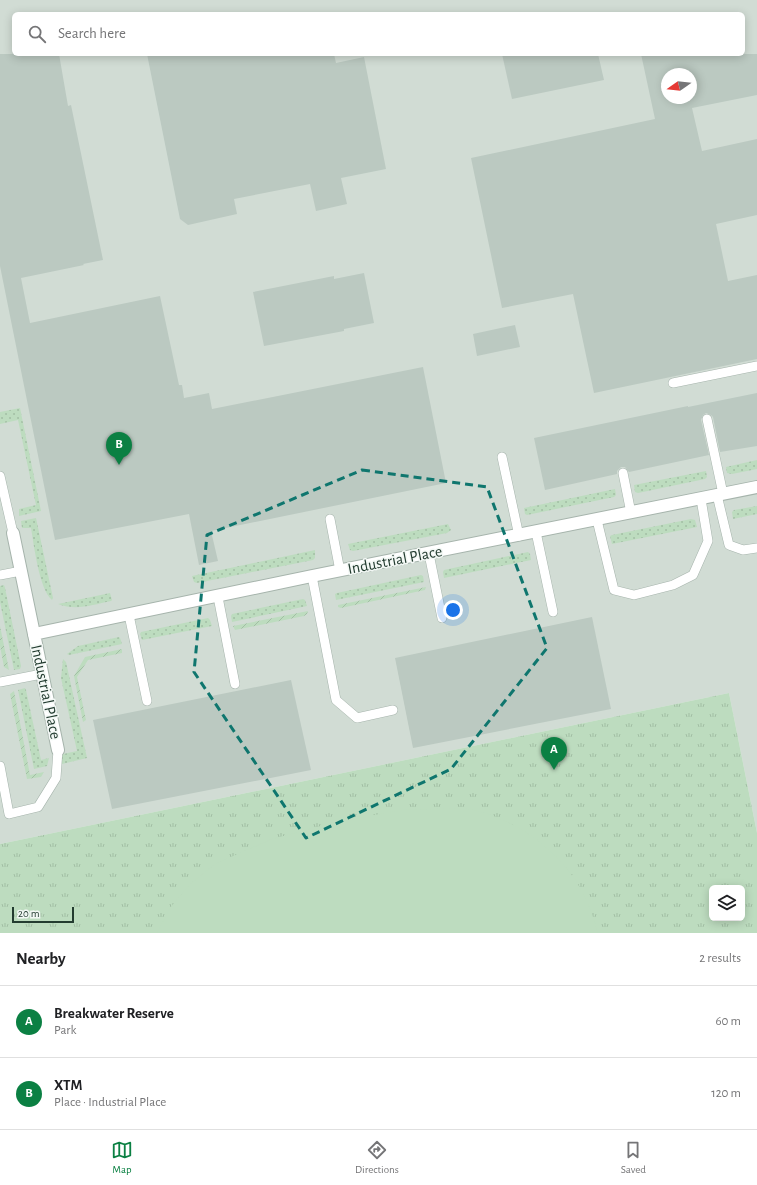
<!DOCTYPE html>
<html lang="en">
<head>
<meta charset="utf-8">
<style>
	body { margin:0; font-family:"Alegreya Sans",sans-serif; background:#f6f6f6; color:#202124 }
	.controls { position:absolute; right:12px; bottom:12px; display:grid; overflow:hidden; border-radius:6px; box-shadow:0 2px 10px #0003 }
	.controls button { width:36px; height:36px; display:grid; place-items:center; padding:0; border:0; border-bottom:1px solid #e0e0e0; background:#fff; color:#202124; font:20px sans-serif }
	.compass { position:absolute; left:661px; top:68px; width:36px; height:36px; border-radius:50%; background:#fff; box-shadow:0 2px 10px #0003; rotate:256deg }
	.scale { position:absolute; left:12px; bottom:10px; width:62px; box-sizing:border-box; padding-left:4px; border:2px solid #233c30; border-top:0; font-size:11px; line-height:14px; white-space:nowrap; color:#233c30; -webkit-text-stroke:3px #f3f8f5; paint-order:stroke }
	.you { position:absolute; left:453px; top:610px; width:14px; height:14px; margin:-10px; border:3px solid #fff; border-radius:50%; background:#1a73e8; box-shadow:0 0 0 6px #1a73e833 }
	.badge { display:grid; place-items:center; width:26px; height:26px; border-radius:50%; background:#0b8043; color:#fff; font-size:13px; font-weight:700 }
	.pin { position:absolute; translate:-50% -33px; filter:drop-shadow(0 1px 2px #0008) }
	.pin::after { content:''; position:absolute; top:21px; width:14px; height:12px; background:inherit; clip-path:polygon(0 0,100% 0,50% 100%) }
	.list { margin:0; padding:0; list-style:none }
	h2 { display:flex; justify-content:space-between; align-items:center; height:52px; margin:0; padding:0 16px; font-size:17px }
	h2 small { font-size:13px; font-weight:400; color:#757577 }
	.list li { display:grid; grid-template-columns:26px 1fr auto; gap:12px; align-items:center; box-sizing:border-box; height:72px; padding:0 16px; border-top:1px solid #e0e0e0 }
	.list b { display:block; font-size:15px; white-space:nowrap }
	.list p { margin:0; font-size:13px; white-space:nowrap; color:#757577 }
	.list em { font-size:13px; font-style:normal; color:#757577 }
	.icon { flex:none; width:22px; height:22px; fill:none; stroke:currentColor; stroke-width:2; stroke-linecap:round; stroke-linejoin:round }
	.map { position:relative; flex:none; width:757px; height:933px; overflow:hidden }
	.search { position:absolute; background:#fff; box-shadow:0 2px 10px #0003; left:12px; right:12px; top:12px; height:44px; display:flex; align-items:center; gap:10px; box-sizing:border-box; padding:0 14px; border-radius:6px; color:#757577; font-size:15px }
	.sheet { height:196px; background:#fff }
	nav { display:flex; justify-content:space-around; align-items:center; box-sizing:border-box; height:56px; border-top:1px solid #e0e0e0; background:#fff; font-size:11px; color:#757577 }
	nav a { display:grid; justify-items:center; gap:2px }
	nav .on { color:#0b8043 }
	.map>svg:first-child { display:block }
	.built { fill:#d1dcd4; fill-rule:evenodd }
	.grass { fill:url(#grass-dots) }
	.park { fill:url(#park-tufts); fill-rule:evenodd }
	.garden { fill:url(#garden-furrows) }
	.pitch { fill:#bddcbf }
	.building { fill:#bbc9c1; fill-rule:evenodd }
	.lines { fill:none; stroke-linecap:round; stroke-linejoin:round }
	.lane-casing { stroke:#a6b4ac; stroke-width:10 }
	.street-casing { stroke:#a6b4ac; stroke-width:14 }
	.lane { stroke:#fff; stroke-width:9 }
	.street { stroke:#fff; stroke-width:12 }
	.marked { fill:none; stroke:#0f766e; stroke-width:3; stroke-dasharray:8 5; stroke-linejoin:round }
	.labels { text-anchor:middle; dominant-baseline:central; stroke-width:3; stroke-linejoin:round; paint-order:stroke }
	.street-label { font-size:16px; fill:#233c30; stroke:#f3f8f5 }
</style>
</head>
<body>
<div class="map">
<svg width="757" height="933" viewBox="0 0 757 933">
	<defs>
		<pattern id="grass-dots" width="8" height="8" patternUnits="userSpaceOnUse"><rect width="8" height="8" fill="#bddcbf"/><path d="M2 2h.1M6 6h.1" fill="none" stroke="#a2bea4" stroke-width="1.8" stroke-linecap="round"/></pattern>
		<pattern id="park-tufts" width="24" height="20" patternUnits="userSpaceOnUse"><rect width="24" height="20" fill="#bddcbf"/><path d="M3 7l-1-3M5 7V3M7 7l1-3M15 17l-1-3M17 17v-4M19 17l1-3" fill="none" stroke="#a2bea4"/></pattern>
		<pattern id="garden-furrows" width="10" height="10" patternUnits="userSpaceOnUse"><rect width="10" height="10" fill="#bddcbf"/><path d="M-1 1l2-2M0 10L10 0M9 11l2-2" fill="none" stroke="#a2bea4"/></pattern>
	</defs>
	<rect width="100%" height="100%" fill="#e3ece6"/>
	<path class="built" d="M0 0H757V833L729 693 0 844ZM14 14H743V54H14ZM667 74H691V98H667Z"/>
	<g class="grass">
		<polygon points="20,408 41,511 19,516 19,509 36,505 18,420 0,424 0,412"/>
		<polygon points="757,460 757,469 732,474 727,473 726,467"/>
		<polygon points="706,471 707,477 705,479 638,493 635,492 634,485"/>
		<polygon points="615,489 616,495 614,497 527,515 525,514 524,508"/>
		<polygon points="757,506 757,514 733,519 732,512 734,510"/>
		<path d="M36 518 53 598 52 600C39 589 34 545 31 528H22L21 521Z"/>
		<polygon points="691,519 695,520 697,527 612,544 610,536 612,535"/>
		<polygon points="448,524 451,530 447,533 353,551 350,550 348,544"/>
		<polygon points="315,550 315,558 313,560 197,583 194,582 192,576"/>
		<polygon points="528,552 530,554 531,560 444,578 443,572 444,570"/>
		<polygon points="421,575 423,576 424,582 336,600 335,594 337,593"/>
		<polygon points="4,585 5,588 21,666 20,669 14,670 0,602 0,586"/>
		<path d="M110 593 112 600 111 601C92 605 76 611 58 604Z"/>
		<polygon points="303,599 305,600 307,606 232,622 231,616 232,614"/>
		<polygon points="208,618 210,620 212,626 142,640 140,634 141,632"/>
		<polygon points="119,637 120,638 122,644 69,655 67,654 78,646"/>
		<polygon points="63,659 66,662 87,758 62,764 61,759 63,754 77,751 61,678"/>
		<polygon points="25,688 26,690 41,760 49,758 47,766 34,769 18,690"/>
	</g>
	<path class="park" d="M729 693 757 833V933H0V844ZM712 888H742V918H712Z"/>
	<g class="garden">
		<polygon points="426,587 425,590 341,608 338,607 338,605"/>
		<polygon points="308,611 307,614 304,616 235,630 233,626"/>
		<polygon points="0,626 9,670 4,667 0,646"/>
		<polygon points="122,649 122,653 88,660 77,677 86,720 83,722 74,676 85,657"/>
		<polygon points="14,691 30,775 44,772 41,777 27,779 10,694"/>
	</g>
	<path class="pitch" d="M463 808C473 810 484 812 493 816 534 831 571 863 588 904 592 913 595 923 598 933H157L170 908 189 885 215 864 272 839 336 822 402 810Z"/>
	<g class="building">
		<polygon points="0,54 59,54 68,106 71,105 103,260 83,264 84,265 21,278 30,323 160,296 179,385 182,385 184,398 209,393 212,409 423,367 446,483 211,531 218,561 199,565 189,514 55,540 0,266"/>
		<polygon points="147,54 334,54 336,63 364,57 386,169 341,178 347,204 316,211 310,184 234,199 237,214 188,225 180,219"/>
		<polygon points="502,54 598,54 604,80 512,99"/>
		<path d="M641 54H757V95L692 108 702 151 757 139V215L716 224 728 281 757 275V359L594 393 573 294 502 308 471 158 655 119ZM667 74H691V98H667Z"/>
		<polygon points="364,273 374,323 344,329 344,331 264,346 253,292 334,276 334,279"/>
		<polygon points="515,325 520,347 477,356 473,334"/>
		<polygon points="757,393 757,446 720,452 713,417 711,415 706,413 703,415 701,420 709,455 629,472 625,467 621,467 617,471 617,474 545,490 534,438 688,406 688,407"/>
		<polygon points="592,617 611,709 413,748 395,658"/>
		<polygon points="291,680 311,770 112,809 93,720"/>
	</g>
	<g class="lines">
		<defs>
			<g id="lane">
				<polyline points="673,383 757,366"/>
				<polyline points="707,419 723,494"/>
				<polyline points="502,457 519,536"/>
				<polyline points="623,473 631,513"/>
				<polyline points="0,476 13,533"/>
				<polyline points="717,495 729,545 743,550 757,548"/>
				<polyline points="330,519 340,571"/>
				<polyline points="597,520 614,590 634,595 673,585 693,575 708,541 701,499"/>
				<polyline points="536,532 553,612"/>
				<polyline points="429,554 442,618"/>
				<polyline points="0,575 21,571"/>
				<polyline points="312,576 336,700 357,718 393,710"/>
				<polyline points="218,597 235,684"/>
				<polyline points="129,615 147,701"/>
				<polyline points="0,682 42,674"/>
				<polyline points="0,766 9,814 38,807 56,778 58,750"/>
			</g>
			<g id="street">
				<polyline points="13,533 34,634"/>
				<polyline points="58,750 34,634 312,576 757,487"/>
			</g>
		</defs>
		<use href="#lane" class="lane-casing"/>
		<use href="#street" class="street-casing"/>
		<use href="#lane" class="lane"/>
		<use href="#street" class="street"/>
	</g>
	<path class="marked" d="M362 470 487 487 547 648 451 769 306 838 194 672 207 535Z"/>
	<g class="labels">
		<g class="street-label">
			<text transform="translate(395 560) rotate(-11)">Industrial Place</text>
			<text transform="translate(46 692) rotate(78)">Industrial Place</text>
		</g>
	</g>
</svg>
<div class="controls">
<button><svg class="icon" aria-label="layers" viewBox="0 0 24 24"><path d="M12 4l9 5-9 5-9-5zM3 14l9 5 9-5"/></svg></button>
</div>
<svg class="compass" viewBox="-18 -18 36 36"><path d="M0-13l5 13h-10z" fill="#e53935"/><path d="M0 13l5-13h-10z" fill="#757577"/></svg>
<div class="scale">20 m</div>
<div class="you"></div>
<div class="pin badge" style="left:554px;top:770px">A</div>
<div class="pin badge" style="left:119px;top:465px">B</div>
<div class="search"><svg class="icon" aria-label="search" viewBox="0 0 24 24"><circle cx="10" cy="10" r="6"/><path d="M15 15l6 6"/></svg>Search here</div>
</div>
<section class="sheet">
<h2>Nearby<small>2 results</small></h2>
<ul class="list">
<li><span class="badge">A</span><div><b>Breakwater Reserve</b><p>Park</p></div><em>60 m</em></li>
<li><span class="badge">B</span><div><b>XTM</b><p>Place · Industrial Place</p></div><em>120 m</em></li>
</ul>
</section>
<nav>
<a class="on"><svg class="icon" aria-label="map" viewBox="0 0 24 24"><path d="M3 6l6-2 6 2 6-2v14l-6 2-6-2-6 2zM9 4v14M15 6v14"/></svg>Map</a>
<a><svg class="icon" aria-label="directions" viewBox="0 0 24 24"><path d="M12 3l9 9-9 9-9-9zM9 14v-3h6M13 9l2 2-2 2"/></svg>Directions</a>
<a><svg class="icon" aria-label="saved" viewBox="0 0 24 24"><path d="M7 4h10v16l-5-4-5 4z"/></svg>Saved</a>
</nav>
</body>
</html>
